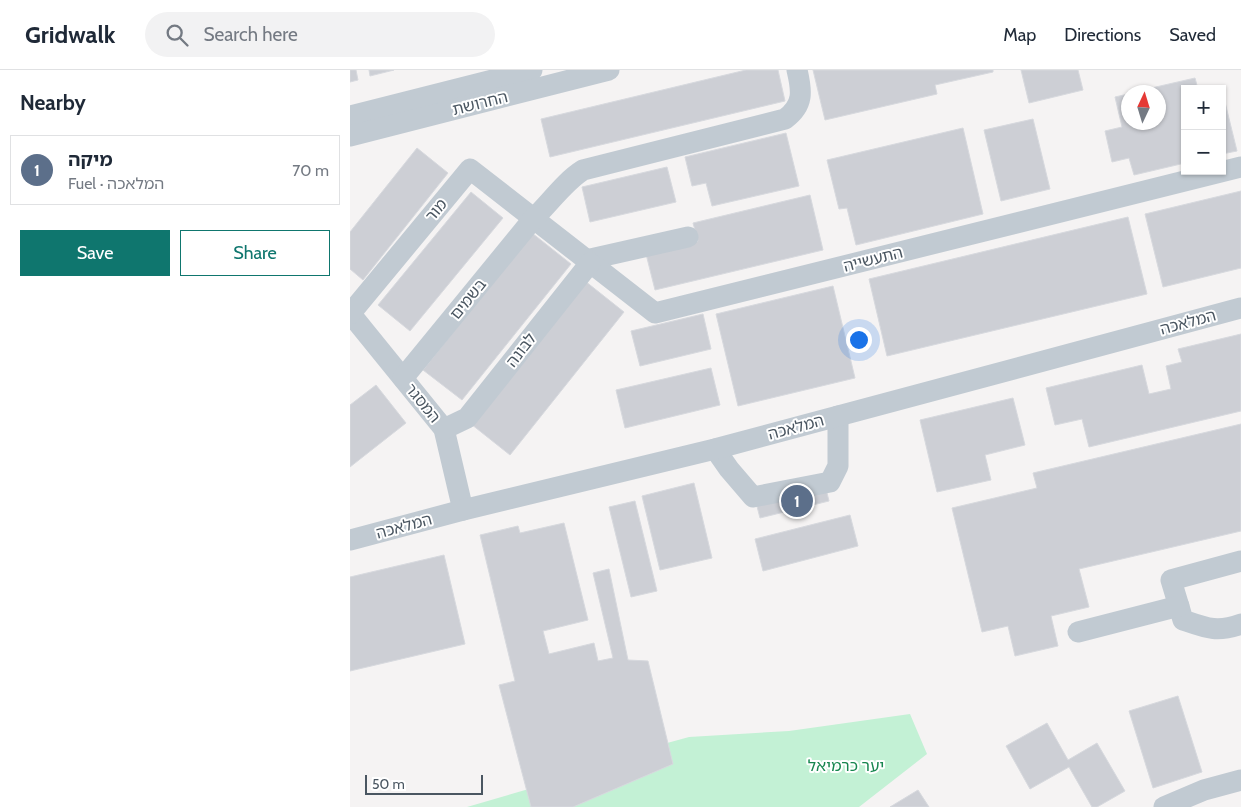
<!DOCTYPE html>
<html lang="en">
<head>
<meta charset="utf-8">
<style>
	body { margin:0; font-family:Cabin,"Noto Sans Hebrew",sans-serif; background:#f2f2f3; color:#1f2937 }
	.controls { position:absolute; right:15px; top:15px; display:grid; overflow:hidden; border-radius:0px; box-shadow:0 1px 4px #0004 }
	.controls button { width:45px; height:45px; display:grid; place-items:center; padding:0; border:0; border-bottom:1px solid #e0e1e3; background:#fff; color:#1f2937; font:25px sans-serif }
	.compass { position:absolute; left:771px; top:15px; width:45px; height:45px; border-radius:50%; background:#fff; box-shadow:0 1px 4px #0004; rotate:4deg }
	.scale { position:absolute; left:15px; bottom:12px; width:118px; box-sizing:border-box; padding-left:5px; border:2px solid #4a5661; border-top:0; font-size:14px; line-height:18px; white-space:nowrap; color:#4a5661; -webkit-text-stroke:4px #fff; paint-order:stroke }
	.you { position:absolute; left:508px; top:269px; width:18px; height:18px; margin:-12px; border:4px solid #fff; border-radius:50%; background:#1a73e8; box-shadow:0 0 0 8px #1a73e833 }
	.badge { display:grid; place-items:center; width:32px; height:32px; border-radius:50%; background:#0f766e; color:#fff; font-size:16px; font-weight:700 }
	.pin { position:absolute; translate:-50% -50%; border:2px solid #fff; box-shadow:0 1px 5px #0006 }
	.list { margin:0; padding:0; list-style:none }
	h2 { display:flex; justify-content:space-between; align-items:center; height:65px; margin:0; padding:0 20px; font-size:21px }
	h2 small { font-size:16px; font-weight:400; color:#747a83 }
	.list li { display:grid; grid-template-columns:32px 1fr auto; gap:15px; align-items:center; box-sizing:border-box; height:70px; margin:0 10px 10px; padding:0 10px; border:1px solid #e0e1e3; border-radius:0px }
	.list b { display:block; font-size:19px; white-space:nowrap }
	.list p { margin:0; font-size:16px; white-space:nowrap; color:#747a83 }
	.list em { font-size:16px; font-style:normal; color:#747a83 }
	.actions { display:flex; gap:10px; padding:15px 20px }
	.actions a { flex:1; padding:11px 0; border:1px solid #0f766e; border-radius:0px; text-align:center; font-size:18px; color:#0f766e }
	.actions .main { background:#0f766e; color:#fff }
	.icon { flex:none; width:28px; height:28px; fill:none; stroke:currentColor; stroke-width:2; stroke-linecap:round; stroke-linejoin:round }
	.map { position:relative; flex:none; width:891px; height:737px; overflow:hidden }
	header { display:flex; align-items:center; gap:30px; box-sizing:border-box; height:70px; padding:0 25px; background:#fff; border-bottom:1px solid #e0e1e3 }
	header strong { font-size:24px }
	nav { display:flex; gap:28px; margin-inline-start:auto; font-size:18px }
	.search { width:350px; height:45px; background:#f2f2f3; display:flex; align-items:center; gap:12px; box-sizing:border-box; padding:0 18px; border-radius:28px; color:#747a83; font-size:19px }
	main { display:flex }
	aside { flex:1; background:#fff }
	.map>svg:first-child { display:block }
	.green { fill:#c3f1d5 }
	.building { fill:#cdcfd5; stroke:#d7d9de }
	.lines { fill:none; stroke-linecap:round; stroke-linejoin:round }
	.minor { stroke:#c1cad2; stroke-width:21 }
	.labels { text-anchor:middle; dominant-baseline:central; stroke-width:4; stroke-linejoin:round; paint-order:stroke }
	.street-label { font-size:16px; fill:#4a5661; stroke:#fff }
	.park-label { font-size:16px; fill:#17864f; stroke:#fff }
</style>
</head>
<body>
<header>
<strong>Gridwalk</strong>
<div class="search"><svg class="icon" aria-label="search" viewBox="0 0 24 24"><circle cx="10" cy="10" r="6"/><path d="M15 15l6 6"/></svg>Search here</div>
<nav><a>Map</a><a>Directions</a><a>Saved</a></nav>
</header>
<main>
<aside>
<h2>Nearby<small></small></h2>
<ul class="list">
<li><span class="badge" style="background:#5c6f8a">1</span><div><b>מיקה</b><p>Fuel · המלאכה</p></div><em>70 m</em></li>
</ul>
<div class="actions"><a class="main">Save</a><a>Share</a></div>
</aside>
<div class="map">
<svg width="891" height="737" viewBox="0 0 891 737">
	<rect width="100%" height="100%" fill="#f5f3f3"/>
	<polygon class="green" points="560,644 577,684 509,737 117,737 213,709 299,678 339,667 439,661"/>
	<g class="building">
		<polygon points="0,0 6,0 8,10 0,12"/>
		<polygon points="19,0 44,0 20,6"/>
		<polygon points="396,0 428,0 435,31 200,87 191,49"/>
		<polygon points="463,0 643,0 643,2 585,15 587,24 475,50"/>
		<polygon points="671,0 728,0 733,20 679,33"/>
		<polygon points="845,8 848,19 835,19 835,93 784,105 779,88 762,92 755,61 772,57 765,27 778,24 778,52 808,52 808,22 784,22"/>
		<polygon points="872,20 887,81 872,84"/>
		<polygon points="683,49 700,119 651,131 634,60"/>
		<polygon points="613,58 633,144 506,175 497,138 489,139 477,90"/>
		<polygon points="436,63 449,116 362,136 356,113 342,116 335,87"/>
		<polygon points="67,78 98,103 13,210 0,199 0,162"/>
		<polygon points="317,97 326,132 240,152 232,117"/>
		<polygon points="891,121 891,198 813,217 795,144"/>
		<polygon points="121,122 153,148 60,261 28,235"/>
		<polygon points="460,125 473,180 305,220 296,184 348,171 343,153"/>
		<polygon points="778,147 797,224 537,286 519,209"/>
		<polygon points="182,163 221,194 112,330 73,300"/>
		<polygon points="235,211 274,242 160,385 121,354"/>
		<polygon points="483,216 505,308 388,336 366,244"/>
		<polygon points="353,244 361,279 290,296 281,261"/>
		<polygon points="891,264 891,341 739,377 732,349 705,355 696,318 792,295 799,324 821,319 816,296 832,292 828,279"/>
		<polygon points="361,298 370,335 275,358 266,320"/>
		<polygon points="26,315 56,353 0,397 0,335"/>
		<polygon points="663,328 675,375 635,385 641,410 587,422 570,350"/>
		<polygon points="891,354 891,461 729,499 739,537 701,546 708,576 665,586 658,556 632,562 602,438 687,418 683,403"/>
		<polygon points="473,407 479,431 410,448 404,425"/>
		<polygon points="344,413 362,488 310,500 292,426"/>
		<polygon points="285,431 307,521 281,527 259,437"/>
		<polygon points="500,445 508,476 413,501 405,469"/>
		<polygon points="214,453 238,550 193,561 199,584 244,573 248,591 263,588 243,503 259,499 278,590 298,591 323,694 223,737 181,737 149,615 165,611 130,465 168,456 170,463"/>
		<polygon points="94,485 115,574 0,601 0,507"/>
		<polygon points="828,626 852,702 803,718 779,641"/>
		<polygon points="697,653 718,690 747,673 775,721 747,737 742,737 719,697 680,719 656,676"/>
		<polygon points="568,720 579,737 540,737"/>
	</g>
	<g class="lines">
		<g class="minor">
			<polyline points="0,46 182,0"/>
			<polyline points="0,66 259,0"/>
			<polyline points="236,190 338,167"/>
			<polyline points="0,243 94,359 113,440"/>
			<polyline points="0,244 120,99 305,243 891,97"/>
			<path d="M53 308 183 149C200 133 214 112 233 100L435 49C454 35 452 21 447 0"/>
			<polyline points="94,359 117,348 240,193"/>
			<polyline points="365,379 379,399 403,427 480,412 488,396 488,346"/>
			<polyline points="0,470 113,440 365,379 891,238"/>
			<path d="M891 491 821 510 833 550C856 558 867 563 891 554"/>
			<polyline points="728,562 829,536"/>
			<polyline points="814,737 854,720 891,710"/>
		</g>
	</g>
	<g class="labels">
		<g class="street-label">
			<text transform="translate(130 33) rotate(-14)">החרושת</text>
			<text transform="translate(86 140) rotate(-50)">מור</text>
			<text transform="translate(523 189) rotate(-14)">התעשייה</text>
			<text transform="translate(118 229) rotate(-51)">בשמים</text>
			<text transform="translate(838 252) rotate(-15)">המלאכה</text>
			<text transform="translate(171 280) rotate(-52)">לבונה</text>
			<text transform="translate(73 333) rotate(51)">המסגר</text>
			<text transform="translate(446 357) rotate(-15)">המלאכה</text>
			<text transform="translate(54 456) rotate(-15)">המלאכה</text>
		</g>
		<g class="park-label">
			<text x="496" y="695">יער כרמיאל</text>
		</g>
	</g>
</svg>
<div class="controls">
<button>+</button>
<button>−</button>
</div>
<svg class="compass" viewBox="-18 -18 36 36"><path d="M0-13l5 13h-10z" fill="#e53935"/><path d="M0 13l5-13h-10z" fill="#747a83"/></svg>
<div class="scale">50 m</div>
<div class="you"></div>
<div class="pin badge" style="left:447px;top:431px;background:#5c6f8a">1</div>
</div>
</main>
</body>
</html>
